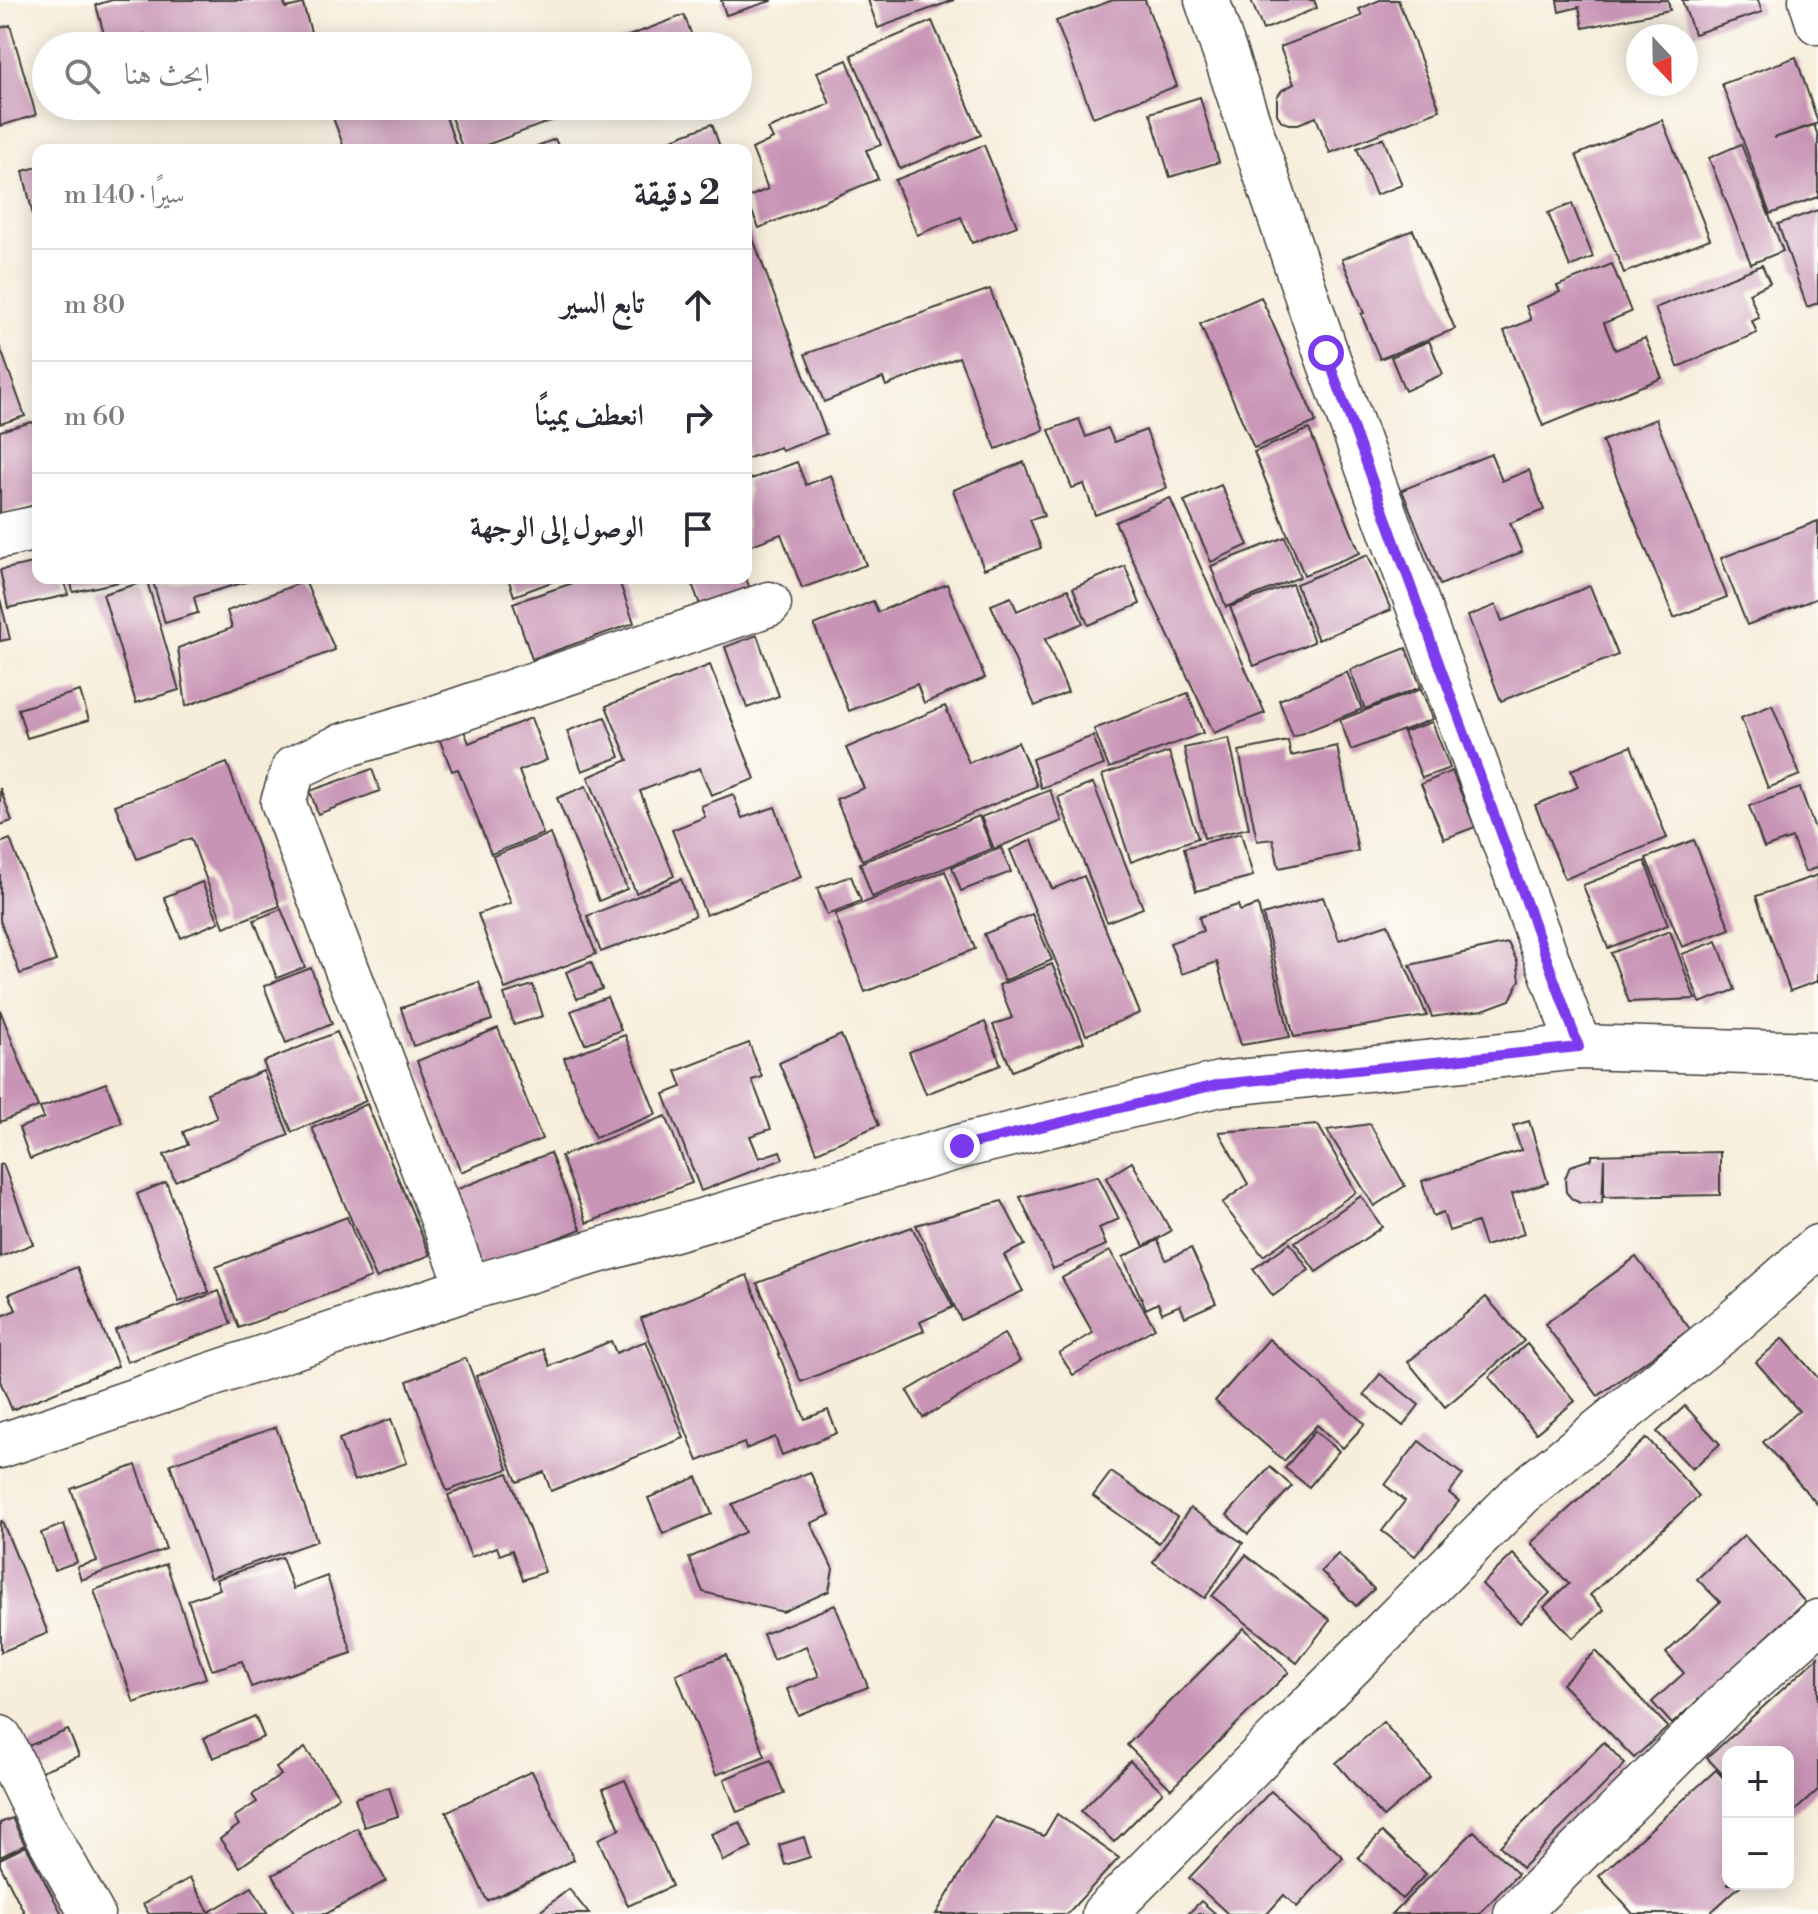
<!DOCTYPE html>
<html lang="ar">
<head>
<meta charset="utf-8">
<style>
	body { margin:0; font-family:"Libre Bodoni",Amiri,serif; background:#f7f7f7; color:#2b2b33; direction:rtl }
	.controls { position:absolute; right:24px; bottom:24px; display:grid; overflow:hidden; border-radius:16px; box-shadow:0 4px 20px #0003 }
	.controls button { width:72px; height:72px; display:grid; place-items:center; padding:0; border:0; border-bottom:2px solid #e1e1e2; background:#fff; color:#2b2b33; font:40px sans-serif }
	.compass { position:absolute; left:1626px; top:24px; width:72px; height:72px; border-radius:50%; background:#fff; box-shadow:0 4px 20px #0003; rotate:158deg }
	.stop { position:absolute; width:24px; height:24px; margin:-18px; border:6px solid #7c3aed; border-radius:50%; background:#fff }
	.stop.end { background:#7c3aed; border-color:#fff; box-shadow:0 2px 8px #0008 }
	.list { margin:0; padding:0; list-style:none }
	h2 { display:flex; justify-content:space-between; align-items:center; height:104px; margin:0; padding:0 32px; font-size:34px }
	h2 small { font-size:26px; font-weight:400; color:#7c7c81 }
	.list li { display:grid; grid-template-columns:52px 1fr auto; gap:24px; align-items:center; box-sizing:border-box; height:112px; padding:0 32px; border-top:2px solid #e1e1e2 }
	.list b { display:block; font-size:30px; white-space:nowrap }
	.list em { font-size:26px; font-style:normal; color:#7c7c81 }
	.icon { flex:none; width:44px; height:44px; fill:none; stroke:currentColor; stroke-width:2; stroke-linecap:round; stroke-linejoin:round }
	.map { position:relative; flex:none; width:1818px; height:1914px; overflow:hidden; direction:ltr }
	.search { position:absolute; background:#fff; box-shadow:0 4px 20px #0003; left:32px; top:32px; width:720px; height:88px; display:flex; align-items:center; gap:20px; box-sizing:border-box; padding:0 28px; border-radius:44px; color:#7c7c81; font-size:30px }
	.panel { position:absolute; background:#fff; box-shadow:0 4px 20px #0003; left:32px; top:144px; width:720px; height:440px; border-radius:16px; direction:rtl }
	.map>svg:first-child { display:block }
	.building { fill:#c894b5 }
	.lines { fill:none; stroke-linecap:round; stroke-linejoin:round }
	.minor-casing { stroke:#3d3b38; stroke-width:47 }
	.minor { stroke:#fff; stroke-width:44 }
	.route { stroke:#7c3aed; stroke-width:10 }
</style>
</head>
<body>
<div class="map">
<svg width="1818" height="1914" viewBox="0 0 1818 1914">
	<rect width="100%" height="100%" fill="#fdfcf7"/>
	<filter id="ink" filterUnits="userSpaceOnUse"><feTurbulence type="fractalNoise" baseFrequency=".0125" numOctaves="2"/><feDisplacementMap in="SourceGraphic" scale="16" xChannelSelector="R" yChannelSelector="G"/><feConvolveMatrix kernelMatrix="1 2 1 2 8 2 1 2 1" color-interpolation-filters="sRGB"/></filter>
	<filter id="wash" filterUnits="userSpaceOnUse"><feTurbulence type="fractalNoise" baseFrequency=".006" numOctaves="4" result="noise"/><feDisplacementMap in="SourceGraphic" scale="32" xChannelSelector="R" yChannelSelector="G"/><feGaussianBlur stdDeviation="1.8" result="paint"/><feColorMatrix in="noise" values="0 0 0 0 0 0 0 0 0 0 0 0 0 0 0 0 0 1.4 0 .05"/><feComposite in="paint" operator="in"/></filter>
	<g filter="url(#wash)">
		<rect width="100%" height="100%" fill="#f6edda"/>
		<g id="blocks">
			<g class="building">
				<polygon points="112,0 283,0 286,8 303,4 315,46 148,46 144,34 107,45 96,5"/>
				<polygon points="721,0 771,0 771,1 726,15"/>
				<polygon points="868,0 954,0 878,28"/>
				<polygon points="1113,0 1145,0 1177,86 1093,117 1056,21"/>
				<polygon points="1251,0 1314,0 1317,8 1263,30"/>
				<polygon points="1380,0 1398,0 1440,110 1330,153 1316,117 1298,124 1290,124 1282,122 1277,114 1277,97 1282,90 1294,84 1280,47 1362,16 1359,9"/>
				<polygon points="1557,0 1668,0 1670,10 1583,28 1579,7 1559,12"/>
				<polygon points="1682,0 1758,0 1762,12 1694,34"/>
				<polygon points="684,15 696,46 602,46"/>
				<polygon points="932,21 981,135 900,169 851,55"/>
				<polygon points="10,25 36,115 0,126 0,28"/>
				<polygon points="1796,57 1818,123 1774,138 1814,125 1818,136 1818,197 1770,214 1722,84"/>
				<polygon points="847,60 881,145 866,150 878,179 759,228 746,198 768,189 752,149 773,139 768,129 830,104 817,72"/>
				<polygon points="1200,97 1219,162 1170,177 1150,113"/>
				<polygon points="356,106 442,106 457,148 345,150 332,115"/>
				<polygon points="447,106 591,106 473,150 463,150"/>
				<polygon points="1662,120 1710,239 1624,273 1576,155"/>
				<polygon points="712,124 721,150 643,150"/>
				<polygon points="1383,138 1402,185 1376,195 1357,148"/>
				<polygon points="555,139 560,150 527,150"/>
				<polygon points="1741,144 1783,251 1751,264 1709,158"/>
				<polygon points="984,145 1017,226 972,243 961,217 917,235 895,180"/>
				<polygon points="38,167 38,233 37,233 23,171"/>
				<polygon points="1572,204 1593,257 1570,267 1548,213"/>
				<polygon points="1818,210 1818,303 1807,307 1778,224"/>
				<polygon points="746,220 826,434 782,451 780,447 746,459"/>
				<polygon points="1413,230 1455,329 1380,359 1361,314 1364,313 1342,259"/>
				<polygon points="1612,264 1631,312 1604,323 1615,350 1645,338 1662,378 1543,426 1504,331 1531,320 1526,306 1560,292 1557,286"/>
				<polygon points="1762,265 1770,283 1749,293 1759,318 1752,321 1757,333 1678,367 1655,308"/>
				<polygon points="990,289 1044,430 996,449 959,357 886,386 883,378 824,402 805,354"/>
				<polygon points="1261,297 1316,422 1254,448 1200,324"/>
				<polygon points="1429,341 1443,374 1405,391 1391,357"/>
				<polygon points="0,347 25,416 0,424"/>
				<polygon points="1079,419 1086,437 1108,428 1114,442 1146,430 1167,488 1095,515 1084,484 1072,488 1049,430"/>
				<polygon points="1656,419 1727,597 1674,618 1602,441"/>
				<polygon points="32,422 38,443 38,504 0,515 0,431"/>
				<polygon points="1309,429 1360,553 1304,575 1254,452"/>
				<polygon points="1491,454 1502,481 1529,470 1544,510 1510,523 1522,552 1440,585 1402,490"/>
				<polygon points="797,462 806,485 831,475 866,565 802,588 781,534 746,547 746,481"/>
				<polygon points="1024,462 1044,516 1030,520 1041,548 984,569 953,490"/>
				<polygon points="1221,485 1248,545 1211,562 1184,501"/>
				<polygon points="1170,498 1265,713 1214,733 1115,522"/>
				<polygon points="1818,521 1818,598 1747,625 1721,558"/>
				<polygon points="1285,537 1300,577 1226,607 1211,566"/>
				<polygon points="1368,555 1391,610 1318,640 1296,584"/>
				<polygon points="38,562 38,578 64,578 68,595 8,608 0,570"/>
				<polygon points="1125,566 1140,604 1088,625 1073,588"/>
				<polygon points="70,578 132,578 133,579 73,592"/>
				<polygon points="152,578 256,578 256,579 194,597 198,613 165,623"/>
				<polygon points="508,578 562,578 514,596"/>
				<polygon points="588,578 618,578 634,623 532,659 513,603"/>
				<polygon points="690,578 746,578 752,595 703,613"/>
				<polygon points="147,581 179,690 136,703 103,594"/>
				<polygon points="305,581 335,650 186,706 178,648 232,628 227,611"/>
				<polygon points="947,584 985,678 924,703 917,684 849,711 814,625 873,601 878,612"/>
				<polygon points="1292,584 1314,642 1254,666 1230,607"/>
				<polygon points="1590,586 1618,655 1501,701 1468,616 1496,605 1502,621"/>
				<polygon points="1068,589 1083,623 1045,639 1068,692 1035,706 991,605 1011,597 1017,611"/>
				<polygon points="0,599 10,639 0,641"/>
				<polygon points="757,635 779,696 747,708 725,647"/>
				<polygon points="1406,648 1421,687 1365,709 1350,670"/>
				<polygon points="710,665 755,779 711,795 700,768 640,791 674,876 636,893 588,777 628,760 606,706"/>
				<polygon points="1347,672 1362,709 1293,737 1279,700"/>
				<polygon points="1421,689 1433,719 1351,750 1340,720"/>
				<polygon points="80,691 89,720 27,738 18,709"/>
				<polygon points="1188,693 1203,733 1109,768 1094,729"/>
				<polygon points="1772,705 1800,775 1768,788 1741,718"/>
				<polygon points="945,706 969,763 1018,742 1037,786 862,860 836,799 864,788 846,748"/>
				<polygon points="605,717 620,757 582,771 567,731"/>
				<polygon points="531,718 547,760 519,771 543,834 491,854 458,769 452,771 439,738 463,728 469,743"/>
				<polygon points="1432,722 1450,768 1422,778 1403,732"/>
				<polygon points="1093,736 1104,765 1041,788 1032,759"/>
				<polygon points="1229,738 1249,828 1204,838 1184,748"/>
				<polygon points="1288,741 1291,756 1337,746 1358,851 1279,868 1273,839 1257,841 1239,751"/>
				<polygon points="1631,746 1667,838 1565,879 1535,805 1578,787 1571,770"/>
				<polygon points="1169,752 1198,838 1131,862 1102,775"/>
				<polygon points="227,763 280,906 224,927 191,838 137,859 115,805"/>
				<polygon points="372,769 380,791 318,814 310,791"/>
				<polygon points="1452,771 1475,827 1444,839 1421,784"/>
				<polygon points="1093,783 1143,908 1107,922 1058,797"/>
				<polygon points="586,786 627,889 599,901 557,798"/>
				<polygon points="0,788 12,821 0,825"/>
				<polygon points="1800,788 1818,837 1818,867 1805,872 1792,838 1764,848 1749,806"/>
				<polygon points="1050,790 1062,821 994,849 981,817"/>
				<polygon points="733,794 742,818 775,807 801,877 706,915 672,830 705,817 701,806"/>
				<polygon points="979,816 992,849 872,897 860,863"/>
				<polygon points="1241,833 1253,876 1196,891 1184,848"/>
				<polygon points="550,834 596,954 505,989 478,914 511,903 493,856"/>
				<polygon points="10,839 56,961 20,974 0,920 0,843"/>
				<polygon points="1032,840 1052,889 1084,876 1140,1013 1086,1035 1010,850"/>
				<polygon points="1694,840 1730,929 1682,947 1646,858"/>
				<polygon points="1001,848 1011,872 961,891 952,867"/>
				<polygon points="1645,861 1668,925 1608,948 1583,885"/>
				<polygon points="945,871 975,949 865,992 835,914"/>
				<polygon points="1818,875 1818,981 1790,991 1756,896"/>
				<polygon points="851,876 861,901 827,915 817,888"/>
				<polygon points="681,879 695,916 601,952 587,916"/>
				<polygon points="202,882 219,922 181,938 164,897"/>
				<polygon points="1323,897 1339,940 1388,924 1427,1016 1294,1037 1263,915"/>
				<polygon points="1238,905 1240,911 1258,905 1290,1037 1241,1045 1217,962 1182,974 1170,943 1203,931 1199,917"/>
				<polygon points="281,909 305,967 277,978 254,920"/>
				<polygon points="1032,914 1052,960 1004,981 984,934"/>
				<polygon points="1670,931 1695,999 1629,1002 1611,953"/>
				<polygon points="1717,941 1735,990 1700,1003 1682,954"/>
				<polygon points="1508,943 1517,961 1520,980 1510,1000 1483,1010 1432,1017 1410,965"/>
				<polygon points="591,962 602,989 577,999 566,972"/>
				<polygon points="1052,964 1084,1042 1012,1071 993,1025 1012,1018 999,985"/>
				<polygon points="311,968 332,1024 286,1043 264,986"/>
				<polygon points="479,982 492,1020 413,1046 401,1008"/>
				<polygon points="533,985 543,1016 514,1025 504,994"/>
				<polygon points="607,997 621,1030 585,1044 571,1011"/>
				<polygon points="0,1010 38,1107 0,1122"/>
				<polygon points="985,1022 1001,1065 926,1094 909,1052"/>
				<polygon points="498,1028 542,1139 461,1172 417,1061"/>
				<polygon points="337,1032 366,1101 292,1132 263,1062"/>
				<polygon points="625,1035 656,1114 595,1138 564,1058"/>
				<polygon points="841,1035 879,1125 817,1152 779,1063"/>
				<polygon points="749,1043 762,1077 752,1080 771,1129 750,1136 759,1158 780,1151 783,1159 701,1191 664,1094 682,1087 676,1071"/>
				<polygon points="263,1071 289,1135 175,1181 164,1155 188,1145 183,1132 217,1118 207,1093"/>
				<polygon points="106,1083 122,1123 30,1159 19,1128 44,1118 40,1108"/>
				<polygon points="367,1104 430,1255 376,1278 312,1128"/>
				<polygon points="666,1116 692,1183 587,1223 561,1156"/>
				<polygon points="1529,1121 1548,1183 1512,1194 1524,1234 1485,1246 1477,1222 1449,1231 1443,1212 1433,1216 1422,1181 1521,1150 1513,1126"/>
				<polygon points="1370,1124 1405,1186 1374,1206 1327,1130"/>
				<polygon points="1318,1125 1356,1192 1263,1256 1222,1203 1248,1184 1219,1132"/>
				<polygon points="1720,1152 1720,1195 1604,1197 1604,1159 1602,1203 1580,1203 1572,1199 1566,1192 1565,1179 1570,1166 1592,1159 1592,1155"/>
				<polygon points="550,1153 581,1229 481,1268 450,1192"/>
				<polygon points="1132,1162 1171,1231 1144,1246 1106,1178"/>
				<polygon points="3,1164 33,1244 0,1257 0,1165"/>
				<polygon points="1098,1176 1119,1219 1099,1228 1106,1245 1053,1269 1020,1197"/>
				<polygon points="166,1182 209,1292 179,1302 137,1194"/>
				<polygon points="1361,1196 1382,1227 1316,1272 1295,1242"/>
				<polygon points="1002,1201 1025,1245 1004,1255 1023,1291 961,1320 916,1225"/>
				<polygon points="347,1217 371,1278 239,1328 216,1267"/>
				<polygon points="912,1227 953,1307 920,1322 924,1331 801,1382 757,1283"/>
				<polygon points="1158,1240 1166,1260 1191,1248 1216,1303 1185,1317 1180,1305 1162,1313 1158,1303 1146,1309 1123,1257"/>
				<polygon points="1290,1243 1309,1270 1273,1296 1253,1269"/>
				<polygon points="1110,1251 1155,1328 1073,1375 1059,1353 1093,1333 1062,1278"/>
				<polygon points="1636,1257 1690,1329 1598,1396 1545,1324"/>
				<polygon points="77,1267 118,1366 12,1410 0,1381 0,1317 16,1310 9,1294"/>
				<polygon points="747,1275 805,1419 828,1410 837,1433 782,1455 775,1437 746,1449 744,1443 698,1461 641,1318"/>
				<polygon points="219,1291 231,1324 127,1362 115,1330"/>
				<polygon points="1486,1297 1524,1341 1445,1407 1408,1362"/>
				<polygon points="1004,1334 1020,1361 923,1418 907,1391"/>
				<polygon points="1783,1338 1818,1378 1818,1505 1763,1442 1799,1411 1756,1362"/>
				<polygon points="1269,1339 1365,1424 1343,1448 1317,1425 1284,1461 1215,1401"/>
				<polygon points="611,1341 616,1353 646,1341 684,1438 551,1491 544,1472 517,1482 476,1376 543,1349 550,1366"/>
				<polygon points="1527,1344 1575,1401 1536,1433 1489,1377"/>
				<polygon points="466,1358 508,1469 447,1491 407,1381"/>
				<polygon points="1380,1374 1419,1405 1403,1426 1364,1395"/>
				<polygon points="1685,1406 1720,1444 1692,1469 1657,1432"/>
				<polygon points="391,1419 407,1463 354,1481 339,1439"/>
				<polygon points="276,1427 317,1541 210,1578 170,1464"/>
				<polygon points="1315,1431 1339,1451 1309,1487 1285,1468"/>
				<polygon points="1647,1438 1699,1496 1590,1595 1604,1610 1573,1638 1544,1607 1569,1584 1531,1543"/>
				<polygon points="1419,1441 1463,1475 1449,1493 1459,1501 1415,1556 1382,1531 1405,1501 1385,1485"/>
				<polygon points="136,1465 166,1549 81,1580 77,1567 97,1561 71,1489"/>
				<polygon points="1270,1467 1292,1486 1248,1534 1227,1515"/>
				<polygon points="810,1472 830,1515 811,1523 833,1569 829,1591 783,1612 703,1592 689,1558 745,1532 732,1504"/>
				<polygon points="1111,1472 1177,1517 1159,1543 1093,1496"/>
				<polygon points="508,1473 545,1572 523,1580 512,1550 500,1555 497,1547 471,1557 448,1495"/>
				<polygon points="697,1477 712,1514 663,1534 648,1498"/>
				<polygon points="1190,1508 1243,1543 1205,1598 1153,1562"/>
				<polygon points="2,1521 48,1633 1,1652 0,1522"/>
				<polygon points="64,1524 77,1562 54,1570 41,1533"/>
				<polygon points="1744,1535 1805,1602 1672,1724 1652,1702 1684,1673 1666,1653 1720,1602 1697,1579"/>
				<polygon points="1338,1554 1374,1589 1356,1606 1321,1571"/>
				<polygon points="1513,1554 1550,1593 1520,1623 1482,1584"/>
				<polygon points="1246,1555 1330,1620 1297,1663 1212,1596"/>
				<polygon points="282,1557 293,1589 327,1576 352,1653 251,1687 242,1661 212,1670 188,1600 220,1589 216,1579"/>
				<polygon points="166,1564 206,1678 134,1703 94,1590"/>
				<polygon points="835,1605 868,1687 798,1715 787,1689 819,1676 806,1646 773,1660 763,1634"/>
				<polygon points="1244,1628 1289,1672 1171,1789 1127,1745"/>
				<polygon points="1596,1651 1668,1727 1634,1758 1562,1684"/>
				<polygon points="726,1655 765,1756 716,1775 676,1674"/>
				<polygon points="1818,1657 1818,1790 1788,1817 1788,1752 1728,1752 1728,1780 1707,1758"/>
				<polygon points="255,1716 264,1737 213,1758 204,1738"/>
				<polygon points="1383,1722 1430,1777 1383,1817 1336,1763"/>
				<polygon points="68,1730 79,1756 39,1772 28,1746"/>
				<polygon points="1604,1742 1625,1764 1522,1868 1500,1846"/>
				<polygon points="305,1748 339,1796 240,1867 220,1839 239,1825 234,1817 257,1802 252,1795 281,1775 276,1768"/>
				<polygon points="771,1760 784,1794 737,1812 724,1779"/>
				<polygon points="1130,1761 1163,1792 1114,1842 1081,1811"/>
				<polygon points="1716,1770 1728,1783 1728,1884 1742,1884 1709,1914 1633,1914 1599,1876"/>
				<polygon points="532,1771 574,1860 487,1901 446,1812"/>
				<polygon points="625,1780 672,1886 628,1906 598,1839 620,1829 603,1789"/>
				<polygon points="389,1787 398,1816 364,1827 355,1798"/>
				<polygon points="1271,1791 1343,1857 1297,1907 1284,1895 1267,1914 1228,1914 1189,1878"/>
				<polygon points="1057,1814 1119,1858 1067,1914 936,1914 995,1817 1044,1836"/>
				<polygon points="12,1818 25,1845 0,1857 0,1823"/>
				<polygon points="740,1822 752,1848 723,1861 711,1834"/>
				<polygon points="357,1828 386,1881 326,1914 295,1914 273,1875"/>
				<polygon points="1474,1831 1518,1874 1479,1914 1392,1914"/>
				<polygon points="1382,1832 1426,1874 1402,1899 1358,1857"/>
				<polygon points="804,1837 810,1857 785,1865 779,1845"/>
				<polygon points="26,1846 62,1914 25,1914 0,1865 0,1859"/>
				<polygon points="190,1878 209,1912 252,1887 268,1914 149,1914 143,1904"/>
				<polygon points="569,1889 589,1914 537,1914"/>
				<polygon points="1201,1901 1216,1914 1188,1914"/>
			</g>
		</g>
	</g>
	<g filter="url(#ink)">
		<use href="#blocks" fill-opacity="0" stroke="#3d3b38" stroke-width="2"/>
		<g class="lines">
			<defs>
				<g id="minor">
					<polyline points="1207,0 1326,353 1579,1047"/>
					<polyline points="1811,0 1818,22"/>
					<polyline points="0,536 38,528"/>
					<polyline points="469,1288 283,802 294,768 342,746 426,721 769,604"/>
					<polyline points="0,1446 469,1288 962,1146 1220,1084 1579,1047 1818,1054"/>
					<polyline points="0,1738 47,1834 92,1914"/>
					<polyline points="1104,1914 1522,1493 1733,1323 1818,1247"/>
					<polyline points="1516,1914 1730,1700 1818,1622"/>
				</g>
			</defs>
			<use href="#minor" class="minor-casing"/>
			<use href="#minor" class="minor"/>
		</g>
	</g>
	<g class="lines" filter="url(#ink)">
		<polyline class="route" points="962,1146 1220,1084 1579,1047 1326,353"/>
	</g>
</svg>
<div class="controls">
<button>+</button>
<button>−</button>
</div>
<svg class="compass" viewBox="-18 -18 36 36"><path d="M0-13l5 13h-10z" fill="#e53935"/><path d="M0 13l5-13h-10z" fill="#7c7c81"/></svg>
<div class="stop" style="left:1326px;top:353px"></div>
<div class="stop end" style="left:962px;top:1146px"></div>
<div class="search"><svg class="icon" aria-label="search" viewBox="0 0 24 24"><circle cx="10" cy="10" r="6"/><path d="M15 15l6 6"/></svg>ابحث هنا</div>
<section class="panel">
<h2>2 دقيقة<small>سيرًا · 140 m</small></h2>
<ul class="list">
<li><svg class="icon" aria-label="ahead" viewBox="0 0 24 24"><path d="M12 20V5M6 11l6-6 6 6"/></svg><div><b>تابع السير</b></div><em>80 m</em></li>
<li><svg class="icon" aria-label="right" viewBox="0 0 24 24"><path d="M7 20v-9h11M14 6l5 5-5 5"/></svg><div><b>انعطف يمينًا</b></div><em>60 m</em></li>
<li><svg class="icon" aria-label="arrive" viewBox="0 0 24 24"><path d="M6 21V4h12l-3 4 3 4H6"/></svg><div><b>الوصول إلى الوجهة</b></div></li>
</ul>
</section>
</div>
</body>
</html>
